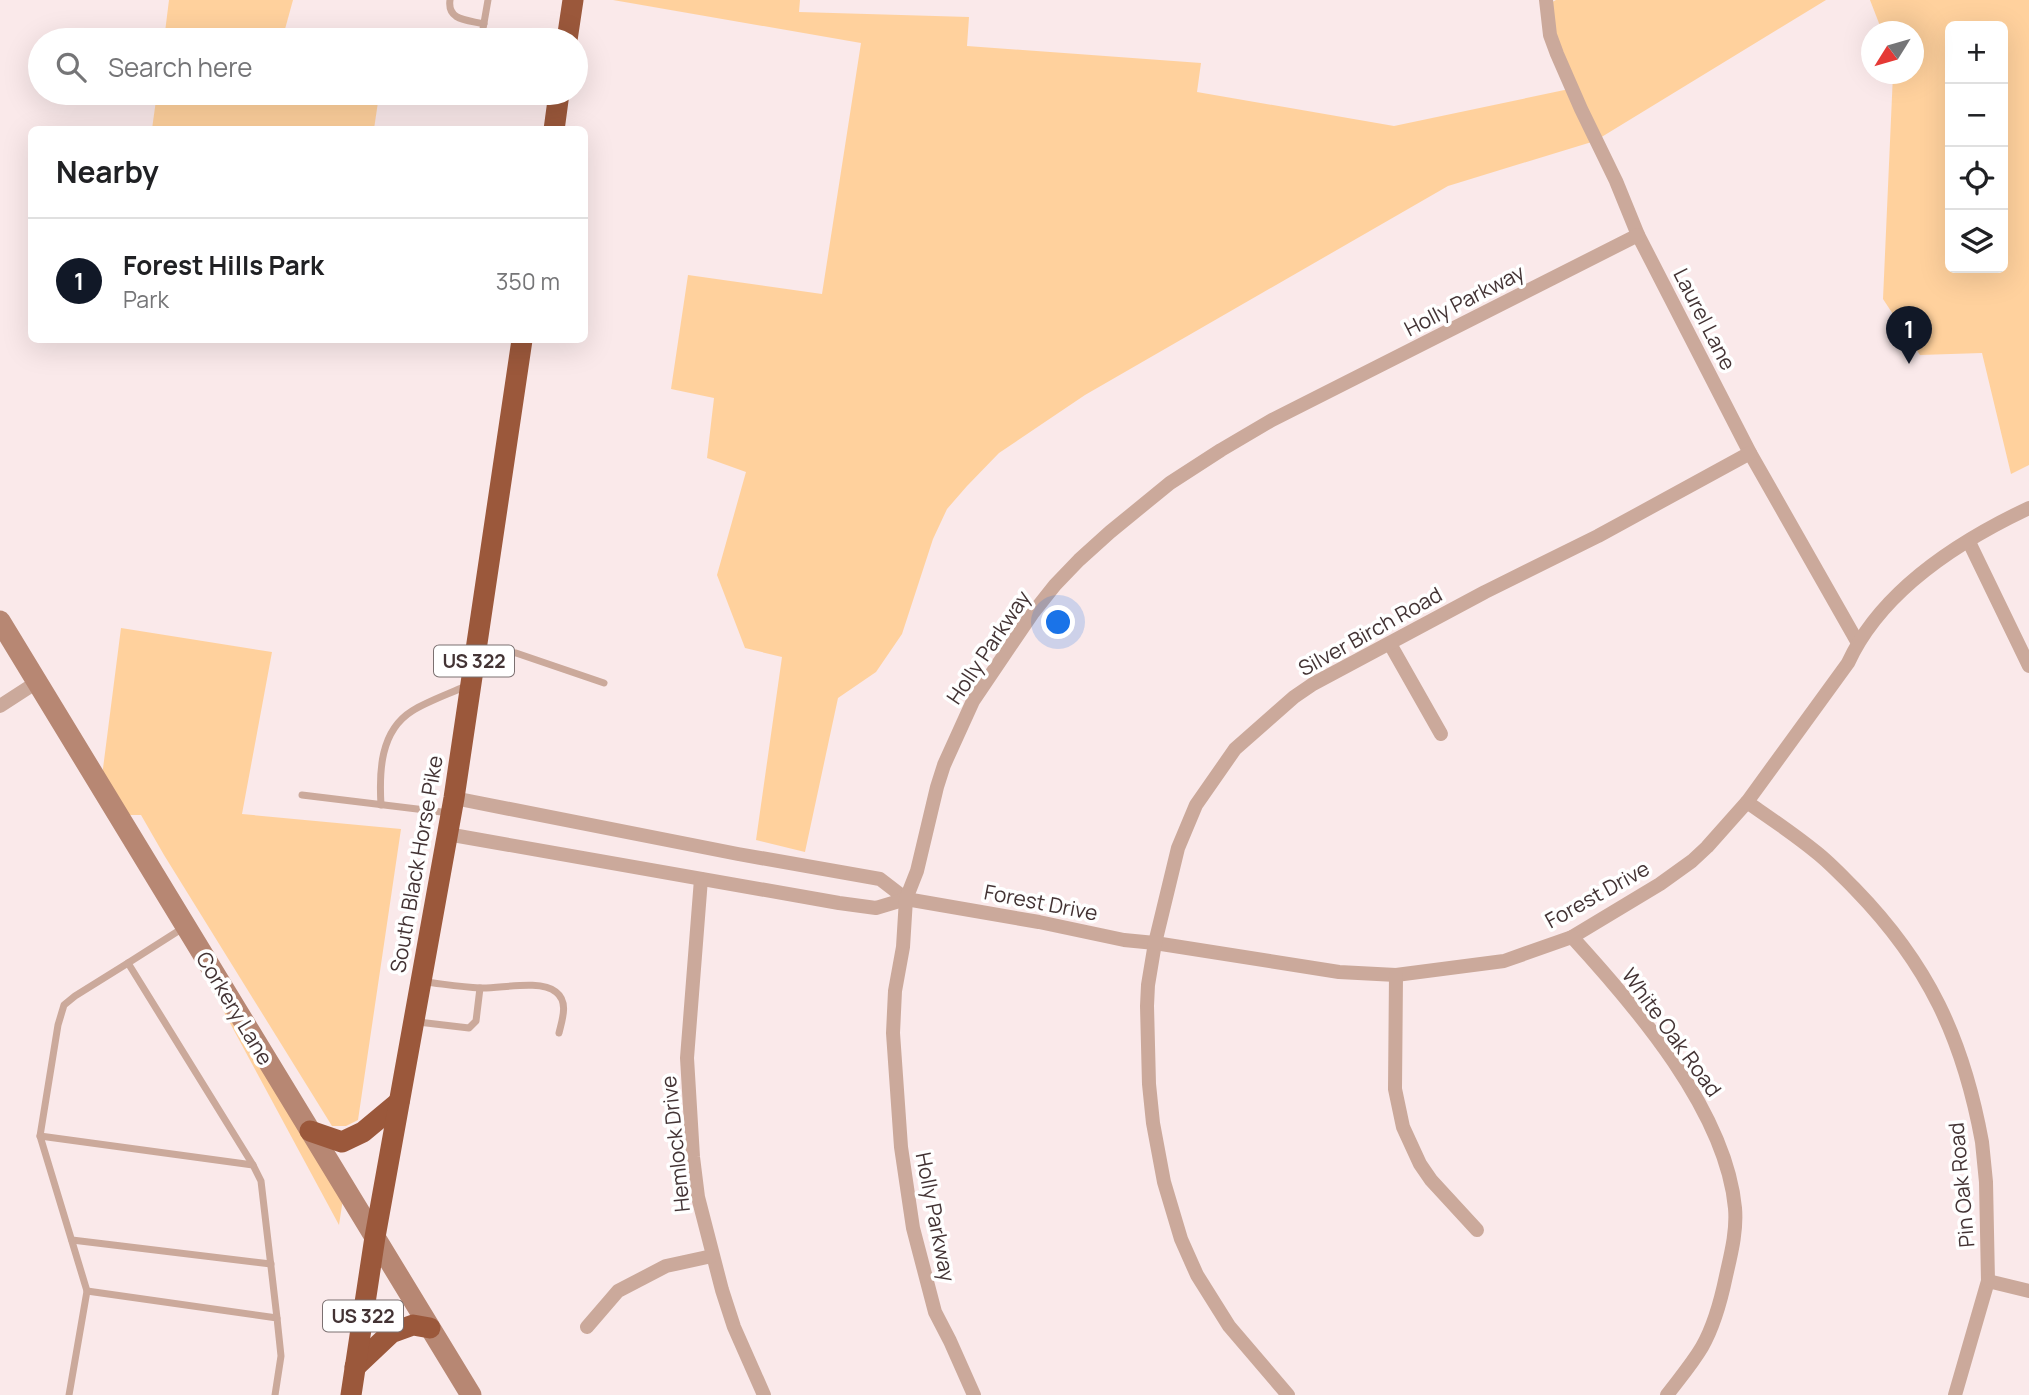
<!DOCTYPE html>
<html lang="en">
<head>
<meta charset="utf-8">
<style>
	body { margin:0; font-family:Manrope,sans-serif; background:#f6f6f6; color:#202124 }
	.controls { position:absolute; right:21px; top:21px; display:grid; overflow:hidden; border-radius:10px; box-shadow:0 7px 28px #0002 }
	.controls button { width:63px; height:63px; display:grid; place-items:center; padding:0; border:0; border-bottom:2px solid #e0e0e0; background:#fff; color:#202124; font:35px sans-serif }
	.compass { position:absolute; left:1861px; top:21px; width:63px; height:63px; border-radius:50%; background:#fff; box-shadow:0 7px 28px #0002; rotate:233deg }
	.you { position:absolute; left:1059px; top:623px; width:24px; height:24px; margin:-18px; border:5px solid #fff; border-radius:50%; background:#1a73e8; box-shadow:0 0 0 10px #1a73e833 }
	.badge { display:grid; place-items:center; width:46px; height:46px; border-radius:50%; background:#111827; color:#fff; font-size:23px; font-weight:700 }
	.pin { position:absolute; translate:-50% -58px; filter:drop-shadow(0 2px 4px #0008) }
	.pin::after { content:''; position:absolute; top:37px; width:24px; height:21px; background:inherit; clip-path:polygon(0 0,100% 0,50% 100%) }
	.list { margin:0; padding:0; list-style:none }
	h2 { display:flex; justify-content:space-between; align-items:center; height:91px; margin:0; padding:0 28px; font-size:30px }
	h2 small { font-size:23px; font-weight:400; color:#757577 }
	.list li { display:grid; grid-template-columns:46px 1fr auto; gap:21px; align-items:center; box-sizing:border-box; height:126px; padding:0 28px; border-top:2px solid #e0e0e0 }
	.list b { display:block; font-size:26px; white-space:nowrap }
	.list p { margin:0; font-size:23px; white-space:nowrap; color:#757577 }
	.list em { font-size:23px; font-style:normal; color:#757577 }
	.icon { flex:none; width:38px; height:38px; fill:none; stroke:currentColor; stroke-width:2; stroke-linecap:round; stroke-linejoin:round }
	.map { position:relative; flex:none; width:2029px; height:1395px; overflow:hidden }
	.search { position:absolute; background:#fff; box-shadow:0 7px 28px #0002; left:28px; top:28px; width:560px; height:77px; display:flex; align-items:center; gap:18px; box-sizing:border-box; padding:0 24px; border-radius:38px; color:#757577; font-size:26px }
	.panel { position:absolute; background:#fff; box-shadow:0 7px 28px #0002; left:28px; top:126px; width:560px; height:217px; border-radius:10px }
	.map>svg:first-child { display:block }
	.green { fill:#ffd19d; fill-rule:evenodd }
	.lines { fill:none; stroke-linecap:round; stroke-linejoin:round }
	.lane { stroke:#cba99b; stroke-width:7 }
	.street { stroke:#cba99b; stroke-width:14 }
	.secondary { stroke:#b78773; stroke-width:21 }
	.highway { stroke:#9b583b; stroke-width:21 }
	.labels { text-anchor:middle; dominant-baseline:central; stroke-width:7; stroke-linejoin:round; paint-order:stroke }
	.shield { fill:#fff; stroke:#7b7071; stroke-width:2 }
	.shield-label { font-size:19px; font-weight:bold; fill:#433334 }
	.street-label { font-size:21px; fill:#433334; stroke:#fff }
</style>
</head>
<body>
<div class="map">
<svg width="2029" height="1395" viewBox="0 0 2029 1395">
	<rect width="100%" height="100%" fill="#fae9ea"/>
	<g class="green">
		<polygon points="169,0 293,0 282,40 164,40"/>
		<polygon points="613,0 800,0 799,12 969,17 967,46 1201,63 1197,92 1394,126 1574,88 1543,7 1556,0 1826,0 1595,141 1448,186 1085,395 999,453 967,486 947,509 933,539 902,634 876,672 838,698 805,852 756,840 782,657 745,648 717,575 746,472 707,458 714,398 671,389 688,275 822,294 861,43"/>
		<path d="M1870 0H2029V465L2011 474 1982 353 1920 355 1883 299 1893 74H1913V32L1882 31ZM2003 26V268H1950V26Z"/>
		<polygon points="157,93 322,93 378,102 374,129 152,129"/>
		<polygon points="121,628 272,652 242,814 401,829 358,1120 346,1126 332,1126 164,855 141,815 120,815 346,1179 339,1225 101,784"/>
	</g>
	<g class="lines">
		<g class="lane">
			<path d="M450 0C447 21 468 20 484 24"/>
			<polyline points="481,40 488,0"/>
			<polyline points="477,651 516,653 604,683"/>
			<polyline points="302,795 450,813"/>
			<path d="M381 805C379 772 380 731 412 711 428 701 449 694 466 686"/>
			<polyline points="183,928 128,963 253,1165 261,1181 277,1318"/>
			<path d="M425 982C443 984 461 987 480 988 500 989 540 979 556 992 569 1002 562 1020 559 1033"/>
			<polyline points="418,1022 469,1028 476,1021 480,988"/>
			<polyline points="40,1136 253,1165"/>
			<polyline points="72,1240 271,1264"/>
			<polyline points="87,1291 40,1136 58,1025 64,1005 75,996 128,963"/>
			<polyline points="69,1395 87,1291 277,1318 281,1356 275,1395"/>
		</g>
		<g class="street">
			<polyline points="1546,0 1550,35 1557,54 1581,109 1616,181 1638,235 1750,453 1858,643"/>
			<polyline points="1969,542 2029,666"/>
			<polyline points="1390,644 1441,734"/>
			<polyline points="0,706 37,682"/>
			<polyline points="454,798 738,854 880,879 906,899"/>
			<path d="M1747 802C1770 818 1794 834 1816 852 1830 863 1842 876 1855 889 1928 964 1963 1038 1982 1142L1986 1182 1988 1281 1955 1395"/>
			<path d="M447 834 839 903 876 908 906 899 1039 922 1124 940 1155 943 1339 972 1396 975 1504 961 1572 937 1660 884 1692 861 1707 847 1747 802 1848 663C1881 591 1959 541 2029 508"/>
			<polyline points="701,879 687,1058 693,1157 698,1197 722,1290 734,1327 764,1395"/>
			<path d="M1572 937C1636 1007 1726 1111 1735 1208 1737 1231 1731 1254 1726 1276 1721 1300 1714 1326 1702 1347 1692 1364 1679 1379 1667 1395"/>
			<polyline points="1396,975 1395,1089 1403,1127 1420,1164 1431,1180 1477,1230"/>
			<polyline points="1988,1281 2029,1291"/>
			<polyline points="587,1327 618,1291 666,1266 712,1256"/>
			<polyline points="974,1395 950,1341 935,1312 913,1228 901,1147 893,1033 895,991 903,947 906,899 917,871 937,787 944,765 973,701 1032,614 1055,585 1079,560 1110,532 1170,483 1221,450 1272,420 1638,235"/>
			<polyline points="1288,1395 1229,1326 1197,1275 1181,1239 1164,1182 1153,1123 1149,1084 1147,1006 1148,985 1155,943 1178,848 1196,805 1235,749 1294,697 1313,684 1485,592 1598,536 1750,453"/>
		</g>
		<polyline class="secondary" points="0,621 471,1395"/>
		<g class="highway">
			<polyline points="567,40 573,0"/>
			<polyline points="554,130 559,93"/>
			<polyline points="310,1131 342,1142 363,1132 399,1102"/>
			<polyline points="355,1367 391,1333 413,1325 430,1328"/>
			<polyline points="351,1395 375,1237 454,798 522,340"/>
		</g>
	</g>
	<g class="labels">
		<g class="shield">
			<rect x="434" y="645.5" width="80" height="31" rx="5"/>
			<rect x="323" y="1300.5" width="80" height="31" rx="5"/>
		</g>
		<g class="shield-label">
			<text x="474" y="661">US 322</text>
			<text x="363" y="1316">US 322</text>
		</g>
		<g class="street-label">
			<text transform="translate(1464 300) rotate(-27)">Holly Parkway</text>
			<text transform="translate(1705 319) rotate(63)">Laurel Lane</text>
			<text transform="translate(1370 631) rotate(-29)">Silver Birch Road</text>
			<text transform="translate(988 647) rotate(-56)">Holly Parkway</text>
			<text transform="translate(416 864) rotate(-80)">South Black Horse Pike</text>
			<text transform="translate(1597 894) rotate(-29)">Forest Drive</text>
			<text transform="translate(1041 902) rotate(11)">Forest Drive</text>
			<text transform="translate(235 1008) rotate(59)">Corkery Lane</text>
			<text transform="translate(1672 1032) rotate(54)">White Oak Road</text>
			<text transform="translate(675 1144) rotate(-96)">Hemlock Drive</text>
			<text transform="translate(1961 1185) rotate(-95)">Pin Oak Road</text>
			<text transform="translate(936 1217) rotate(79)">Holly Parkway</text>
		</g>
	</g>
</svg>
<div class="controls">
<button>+</button>
<button>−</button>
<button><svg class="icon" aria-label="locate" viewBox="0 0 24 24"><circle cx="12" cy="12" r="6"/><path d="M12 2v4M12 18v4M2 12h4M18 12h4"/></svg></button>
<button><svg class="icon" aria-label="layers" viewBox="0 0 24 24"><path d="M12 4l9 5-9 5-9-5zM3 14l9 5 9-5"/></svg></button>
</div>
<svg class="compass" viewBox="-18 -18 36 36"><path d="M0-13l5 13h-10z" fill="#e53935"/><path d="M0 13l5-13h-10z" fill="#757577"/></svg>
<div class="you"></div>
<div class="pin badge" style="left:1909px;top:364px">1</div>
<div class="search"><svg class="icon" aria-label="search" viewBox="0 0 24 24"><circle cx="10" cy="10" r="6"/><path d="M15 15l6 6"/></svg>Search here</div>
<section class="panel">
<h2>Nearby<small></small></h2>
<ul class="list">
<li><span class="badge">1</span><div><b>Forest Hills Park</b><p>Park</p></div><em>350 m</em></li>
</ul>
</section>
</div>
</body>
</html>
